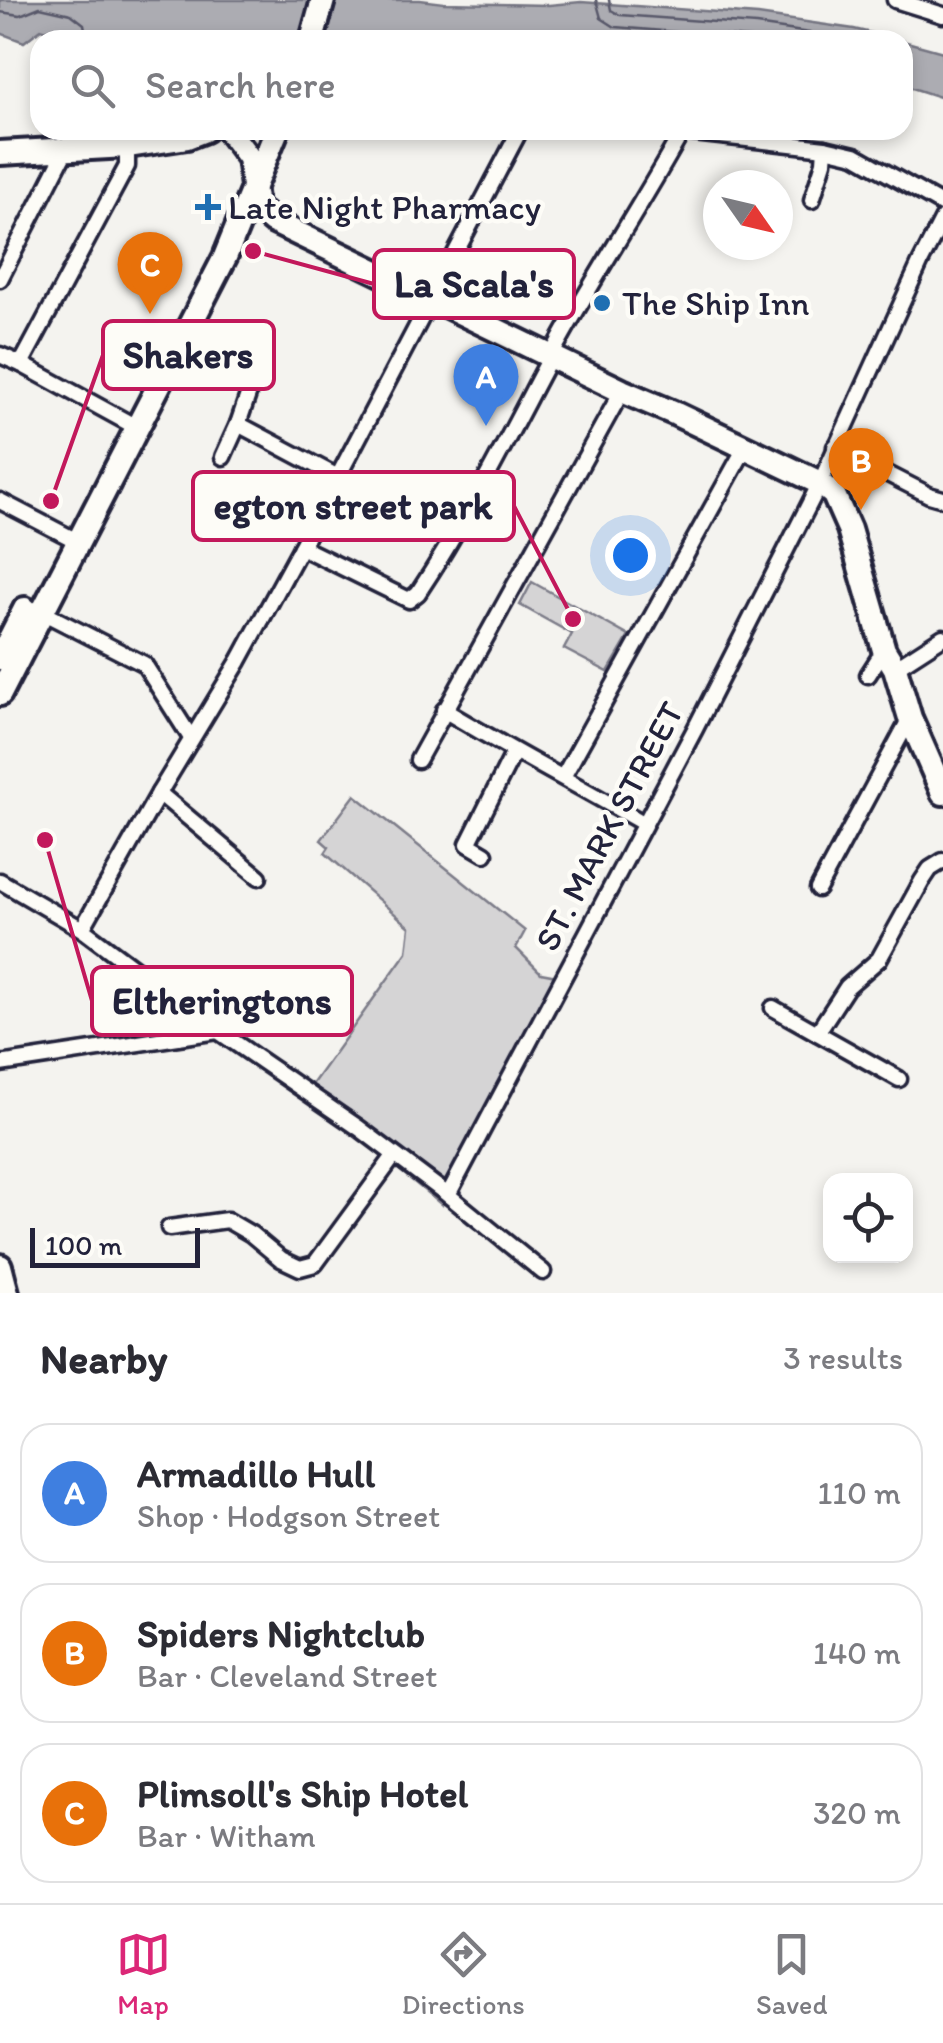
<!DOCTYPE html>
<html lang="en">
<head>
<meta charset="utf-8">
<style>
	body { margin:0; font-family:Itim,sans-serif; background:#f2f2f3; color:#2b2b33 }
	.controls { position:absolute; right:30px; bottom:30px; display:grid; overflow:hidden; border-radius:20px; box-shadow:0 5px 15px #0003 }
	.controls button { width:90px; height:90px; display:grid; place-items:center; padding:0; border:0; border-bottom:2px solid #e1e1e2; background:#fff; color:#2b2b33; font:50px sans-serif }
	.compass { position:absolute; left:703px; top:170px; width:90px; height:90px; border-radius:50%; background:#fff; box-shadow:0 5px 15px #0003; rotate:124deg }
	.scale { position:absolute; left:30px; bottom:25px; width:170px; box-sizing:border-box; padding-left:10px; border:5px solid #22223b; border-top:0; font-size:28px; line-height:35px; white-space:nowrap; color:#22223b; -webkit-text-stroke:8px #fdfcf7; paint-order:stroke }
	.you { position:absolute; left:630px; top:555px; width:35px; height:35px; margin:-25px; border:8px solid #fff; border-radius:50%; background:#1a73e8; box-shadow:0 0 0 15px #1a73e833 }
	.badge { display:grid; place-items:center; width:65px; height:65px; border-radius:50%; background:#db2777; color:#fff; font-size:32px; font-weight:700 }
	.pin { position:absolute; translate:-50% -82px; filter:drop-shadow(0 2px 5px #0008) }
	.pin::after { content:''; position:absolute; top:52px; width:35px; height:30px; background:inherit; clip-path:polygon(0 0,100% 0,50% 100%) }
	.list { margin:0; padding:0; list-style:none }
	h2 { display:flex; justify-content:space-between; align-items:center; height:130px; margin:0; padding:0 40px; font-size:42px }
	h2 small { font-size:32px; font-weight:400; color:#7c7c81 }
	.list li { display:grid; grid-template-columns:65px 1fr auto; gap:30px; align-items:center; box-sizing:border-box; height:140px; margin:0 20px 20px; padding:0 20px; border:2px solid #e1e1e2; border-radius:30px }
	.list b { display:block; font-size:38px; white-space:nowrap }
	.list p { margin:0; font-size:32px; white-space:nowrap; color:#7c7c81 }
	.list em { font-size:32px; font-style:normal; color:#7c7c81 }
	.icon { flex:none; width:55px; height:55px; fill:none; stroke:currentColor; stroke-width:2; stroke-linecap:round; stroke-linejoin:round }
	.map { position:relative; flex:none; width:943px; height:1293px; overflow:hidden }
	.search { position:absolute; background:#fff; box-shadow:0 5px 15px #0003; left:30px; right:30px; top:30px; height:110px; display:flex; align-items:center; gap:25px; box-sizing:border-box; padding:0 35px; border-radius:30px; color:#7c7c81; font-size:38px }
	.sheet { height:610px; background:#fff }
	nav { display:flex; justify-content:space-around; align-items:center; box-sizing:border-box; height:140px; border-top:2px solid #e1e1e2; background:#fff; font-size:28px; color:#7c7c81 }
	nav a { display:grid; justify-items:center; gap:5px }
	nav .on { color:#db2777 }
	.map>svg:first-child { display:block }
	.green { fill:#d5d4d5; stroke:#7c7b88; stroke-width:2.5 }
	.water { fill:#acacb2; stroke:#757582; stroke-width:2.5 }
	.lines { fill:none; stroke-linecap:round; stroke-linejoin:round }
	.shore { stroke:#59596b; stroke-width:2.5 }
	.minor-casing { stroke:#22223b; stroke-width:21 }
	.primary-casing { stroke:#22223b; stroke-width:30 }
	.trunk-casing { stroke:#22223b; stroke-width:30 }
	.minor { stroke:#fdfcf7; stroke-width:14 }
	.primary { stroke:#fdfcf7; stroke-width:22 }
	.trunk { stroke:#fdfcf7; stroke-width:22 }
	.poi-dot { fill:#1f6fb2; stroke:#fdfcf7; stroke-width:4 }
	.labels { text-anchor:middle; dominant-baseline:central; stroke-width:9; stroke-linejoin:round; paint-order:stroke }
	.poi-label { font-size:35px; fill:#22223b; stroke:#fdfcf7; text-anchor:start }
	.street-label { font-size:35px; fill:#22223b; stroke:#fdfcf7 }
	.leader { fill:none; stroke:#c2185b; stroke-width:4 }
	.callout-dot { fill:#c2185b; stroke:#fdfcf7; stroke-width:4 }
	.callout { fill:#fdfcf7; stroke:#c2185b; stroke-width:4 }
	.callout-label { font-size:38px; text-anchor:middle; font-weight:bold; fill:#22223b }
</style>
</head>
<body>
<div class="map">
<svg width="943" height="1293" viewBox="0 0 943 1293">
	<rect width="100%" height="100%" fill="#f4f3ef"/>
	<filter id="ink" filterUnits="userSpaceOnUse"><feTurbulence type="fractalNoise" baseFrequency=".01" numOctaves="2"/><feDisplacementMap in="SourceGraphic" scale="20" xChannelSelector="R" yChannelSelector="G"/><feConvolveMatrix kernelMatrix="1 2 1 2 8 2 1 2 1" color-interpolation-filters="sRGB"/></filter>
	<g filter="url(#ink)">
		<g class="green">
			<polygon points="532,582 629,636 608,672 564,649 572,634 520,605"/>
			<polygon points="355,795 525,931 516,948 541,973 567,978 442,1205 306,1093 407,952 410,927 325,853 329,847 321,840"/>
		</g>
		<g class="water">
			<polygon points="0,0 420,0 444,3 549,5 581,2 758,15 854,29 901,40 80,40 41,29 24,42 0,33"/>
			<polygon points="903,41 943,52 943,98 903,85"/>
		</g>
		<g class="lines">
			<g class="shore">
				<polyline points="596,0 601,18 615,27 773,40"/>
				<polyline points="609,0 611,10 620,15 756,25 856,40"/>
				<polyline points="0,12 20,15 40,7 71,14 84,24 87,40"/>
			</g>
			<defs>
				<g id="minor">
					<polyline points="895,0 943,15"/>
					<polyline points="667,130 825,148 855,155 943,205"/>
					<polyline points="812,200 824,162 825,148"/>
					<polyline points="0,279 67,148"/>
					<polyline points="0,355 21,364 136,427"/>
					<polyline points="21,364 127,166 127,146"/>
					<polyline points="238,424 338,477"/>
					<polyline points="835,447 929,495 943,499"/>
					<polyline points="223,457 238,424 250,389"/>
					<polyline points="0,501 77,541"/>
					<path d="M301 547 409 600 418 593C469 516 509 435 552 354 593 278 641 206 683 130"/>
					<polyline points="36,609 144,664 191,738"/>
					<polyline points="895,668 943,637"/>
					<polyline points="868,675 884,650"/>
					<path d="M444 710C510 750 577 785 643 823"/>
					<polyline points="418,760 622,391"/>
					<polyline points="563,777 745,448"/>
					<polyline points="159,793 259,877"/>
					<polyline points="485,854 468,844 514,752"/>
					<polyline points="0,881 82,929 218,1031 359,1128 448,1195 543,1272"/>
					<polyline points="818,889 910,718"/>
					<polyline points="82,929 159,793 239,661 301,547 520,130"/>
					<polyline points="773,1008 899,1079"/>
					<polyline points="817,1033 847,987 879,959 922,881 930,869 943,861"/>
					<polyline points="0,1064 218,1031"/>
					<polyline points="448,1195 695,729 820,483 920,263 943,218"/>
					<polyline points="169,1228 227,1220 251,1234 281,1259 300,1268 315,1264 394,1156"/>
				</g>
				<g id="primary">
					<polyline points="228,130 249,158 256,207 272,221 622,391 676,414 820,483 834,495 849,529 884,650 895,668 910,718 943,793"/>
					<polyline points="0,153 127,146 187,137 205,130"/>
				</g>
				<g id="trunk">
					<polyline points="312,40 323,0"/>
					<polyline points="0,658 25,609"/>
					<polyline points="0,694 225,257 277,130"/>
					<polyline points="0,1266 7,1293"/>
				</g>
			</defs>
			<use href="#minor" class="minor-casing"/>
			<use href="#primary" class="primary-casing"/>
			<use href="#trunk" class="trunk-casing"/>
			<use href="#minor" class="minor"/>
			<use href="#primary" class="primary"/>
			<use href="#trunk" class="trunk"/>
		</g>
	</g>
	<g class="poi-dot">
		<path d="M203 192h10v10h10v10h-10v10h-10v-10h-10v-10h10z"/>
		<circle cx="602" cy="303" r="10"/>
	</g>
	<g class="labels">
		<g class="poi-label">
			<text x="228" y="207">Late Night Pharmacy</text>
			<text x="622" y="303">The Ship Inn</text>
		</g>
		<g class="street-label">
			<text transform="translate(609 826) rotate(-62)">ST. MARK STREET</text>
		</g>
	</g>
	<path class="leader" d="M253 251L374 284M51 501L103 355M573 619L514 506M45 840L92 1001"/>
	<g class="callout-dot">
		<circle cx="253" cy="251" r="10"/>
		<circle cx="51" cy="501" r="10"/>
		<circle cx="573" cy="619" r="10"/>
		<circle cx="45" cy="840" r="10"/>
	</g>
	<g class="callout">
		<rect x="374" y="250" width="200" height="68" rx="10"/>
		<rect x="103" y="321" width="171" height="68" rx="10"/>
		<rect x="193" y="472" width="321" height="68" rx="10"/>
		<rect x="92" y="967" width="260" height="68" rx="10"/>
	</g>
	<g class="callout-label">
		<text x="474" y="297">La Scala's</text>
		<text x="188" y="368">Shakers</text>
		<text x="353" y="519">egton street park</text>
		<text x="222" y="1014">Eltheringtons</text>
	</g>
</svg>
<div class="controls">
<button><svg class="icon" aria-label="locate" viewBox="0 0 24 24"><circle cx="12" cy="12" r="6"/><path d="M12 2v4M12 18v4M2 12h4M18 12h4"/></svg></button>
</div>
<svg class="compass" viewBox="-18 -18 36 36"><path d="M0-13l5 13h-10z" fill="#e53935"/><path d="M0 13l5-13h-10z" fill="#7c7c81"/></svg>
<div class="scale">100 m</div>
<div class="you"></div>
<div class="pin badge" style="left:486px;top:426px;background:#3f7fe0">A</div>
<div class="pin badge" style="left:861px;top:510px;background:#e8710a">B</div>
<div class="pin badge" style="left:150px;top:314px;background:#e8710a">C</div>
<div class="search"><svg class="icon" aria-label="search" viewBox="0 0 24 24"><circle cx="10" cy="10" r="6"/><path d="M15 15l6 6"/></svg>Search here</div>
</div>
<section class="sheet">
<h2>Nearby<small>3 results</small></h2>
<ul class="list">
<li><span class="badge" style="background:#3f7fe0">A</span><div><b>Armadillo Hull</b><p>Shop · Hodgson Street</p></div><em>110 m</em></li>
<li><span class="badge" style="background:#e8710a">B</span><div><b>Spiders Nightclub</b><p>Bar · Cleveland Street</p></div><em>140 m</em></li>
<li><span class="badge" style="background:#e8710a">C</span><div><b>Plimsoll's Ship Hotel</b><p>Bar · Witham</p></div><em>320 m</em></li>
</ul>
</section>
<nav>
<a class="on"><svg class="icon" aria-label="map" viewBox="0 0 24 24"><path d="M3 6l6-2 6 2 6-2v14l-6 2-6-2-6 2zM9 4v14M15 6v14"/></svg>Map</a>
<a><svg class="icon" aria-label="directions" viewBox="0 0 24 24"><path d="M12 3l9 9-9 9-9-9zM9 14v-3h6M13 9l2 2-2 2"/></svg>Directions</a>
<a><svg class="icon" aria-label="saved" viewBox="0 0 24 24"><path d="M7 4h10v16l-5-4-5 4z"/></svg>Saved</a>
</nav>
</body>
</html>
